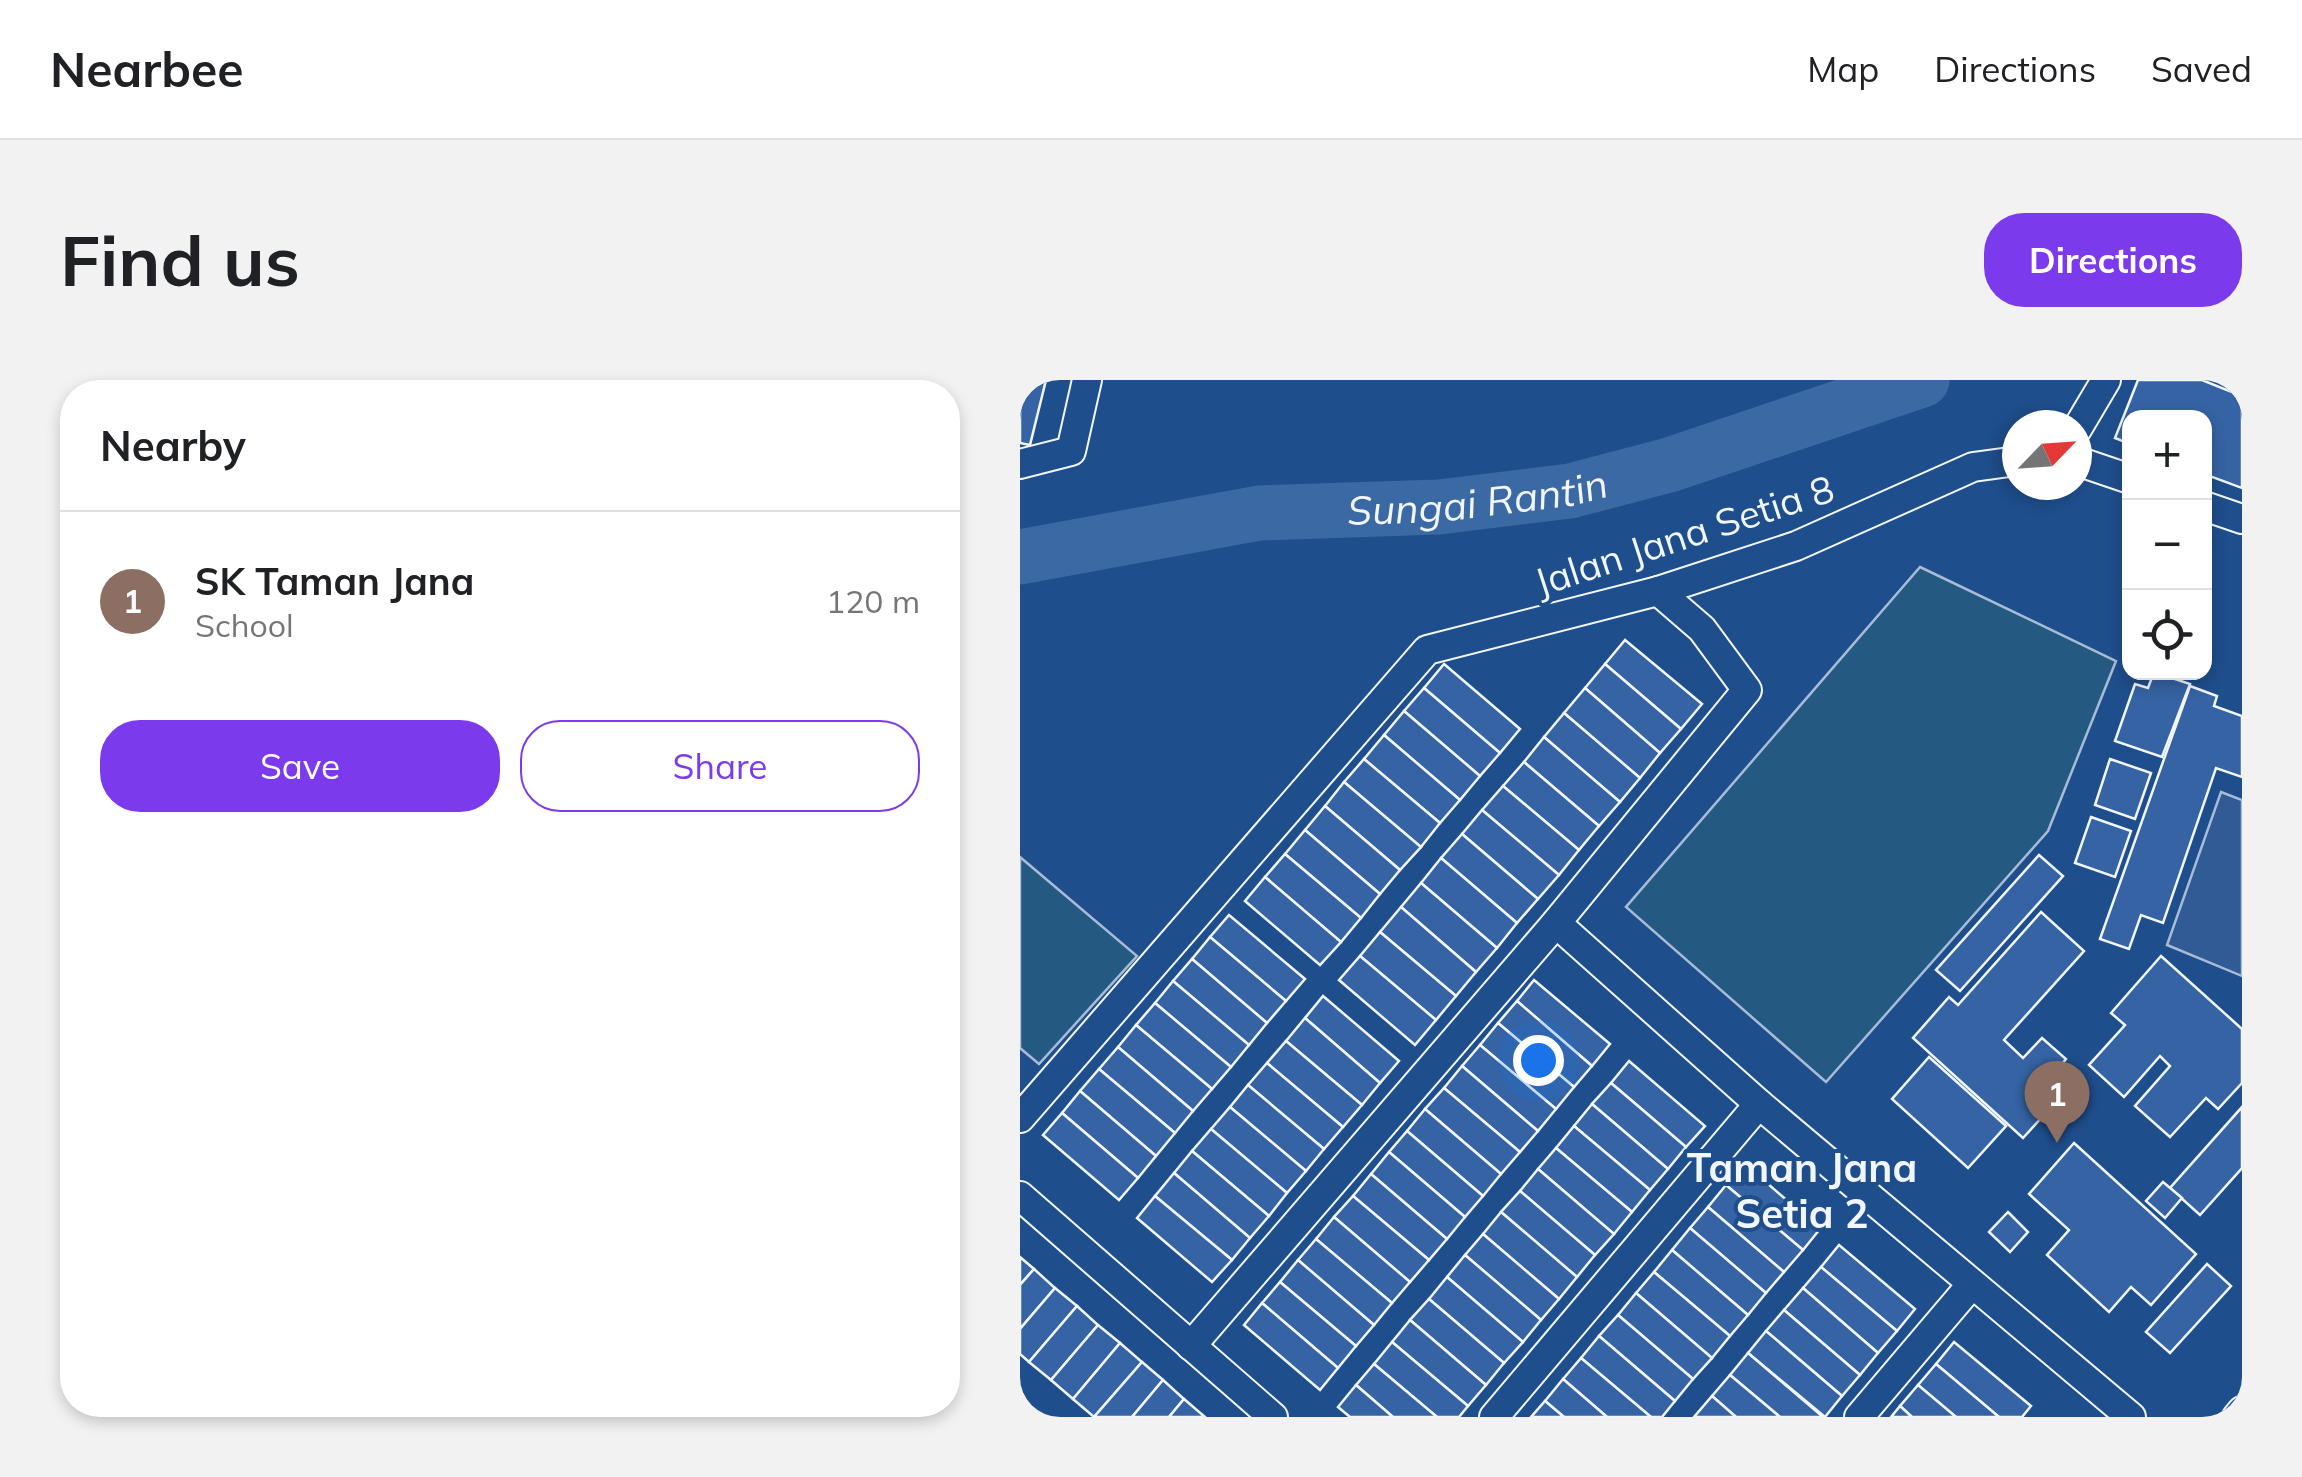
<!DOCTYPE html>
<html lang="en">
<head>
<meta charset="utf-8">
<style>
	body { margin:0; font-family:Mulish,sans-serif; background:#f2f2f2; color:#202124 }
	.controls { position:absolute; right:30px; top:30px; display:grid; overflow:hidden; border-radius:20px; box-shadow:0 5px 15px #0003 }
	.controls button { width:90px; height:90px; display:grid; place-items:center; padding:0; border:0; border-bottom:2px solid #e0e0e0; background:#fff; color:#202124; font:50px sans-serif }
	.compass { position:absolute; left:982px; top:30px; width:90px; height:90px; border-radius:50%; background:#fff; box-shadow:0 5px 15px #0003; rotate:65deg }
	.you { position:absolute; left:518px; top:680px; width:35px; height:35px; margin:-25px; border:8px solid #fff; border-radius:50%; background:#1a73e8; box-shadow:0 0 0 15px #1a73e833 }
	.badge { display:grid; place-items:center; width:65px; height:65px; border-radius:50%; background:#7c3aed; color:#fff; font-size:32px; font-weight:700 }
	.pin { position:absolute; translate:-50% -82px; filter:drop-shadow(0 2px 5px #0008) }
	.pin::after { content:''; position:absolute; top:52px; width:35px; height:30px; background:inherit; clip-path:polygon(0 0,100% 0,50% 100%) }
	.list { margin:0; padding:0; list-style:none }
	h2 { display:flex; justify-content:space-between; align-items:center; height:130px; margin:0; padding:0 40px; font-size:42px }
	h2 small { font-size:32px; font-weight:400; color:#757577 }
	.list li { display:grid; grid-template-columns:65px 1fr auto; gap:30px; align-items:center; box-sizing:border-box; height:180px; padding:0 40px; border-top:2px solid #e0e0e0 }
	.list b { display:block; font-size:38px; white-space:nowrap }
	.list p { margin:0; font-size:32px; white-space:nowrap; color:#757577 }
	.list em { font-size:32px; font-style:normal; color:#757577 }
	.actions { display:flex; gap:20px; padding:30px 40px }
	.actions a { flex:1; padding:22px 0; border:2px solid #7c3aed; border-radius:40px; text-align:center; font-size:35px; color:#7c3aed }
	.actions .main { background:#7c3aed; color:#fff }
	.icon { flex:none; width:55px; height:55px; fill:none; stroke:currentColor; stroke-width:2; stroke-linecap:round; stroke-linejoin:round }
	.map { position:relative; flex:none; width:1222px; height:1037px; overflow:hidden; border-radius:40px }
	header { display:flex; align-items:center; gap:60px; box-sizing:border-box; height:140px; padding:0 50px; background:#fff; border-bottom:2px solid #e0e0e0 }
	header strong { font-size:48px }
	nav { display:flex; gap:55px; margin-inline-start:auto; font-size:35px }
	.intro { display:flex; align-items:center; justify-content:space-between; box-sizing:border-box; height:240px; padding:0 60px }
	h1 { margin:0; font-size:70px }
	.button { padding:25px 45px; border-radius:40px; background:#7c3aed; color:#fff; font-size:35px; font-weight:700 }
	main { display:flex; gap:60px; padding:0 60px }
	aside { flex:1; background:#fff; border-radius:40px; box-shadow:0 5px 15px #0003 }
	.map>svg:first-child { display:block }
	.green { fill:#245a82; stroke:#a8bbd7; stroke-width:2.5 }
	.parking { fill:#305b95; stroke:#a8bbd7; stroke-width:2.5 }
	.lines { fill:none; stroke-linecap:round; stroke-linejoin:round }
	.river { stroke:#3b69a3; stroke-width:55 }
	.building { fill:#3563a3; stroke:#f2f6ff; stroke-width:2.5 }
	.minor-casing { stroke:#f2f6ff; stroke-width:32 }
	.minor { stroke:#1f4e8c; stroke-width:28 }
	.labels { text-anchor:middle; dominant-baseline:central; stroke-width:8; stroke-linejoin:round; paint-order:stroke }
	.street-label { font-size:38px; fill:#f2f6ff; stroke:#1f4e8c }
	.water-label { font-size:40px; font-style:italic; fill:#f2f6ff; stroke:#1f4e8c }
	.neighbourhood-label { font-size:40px; font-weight:bold; fill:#f2f6ff; stroke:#1f4e8c }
</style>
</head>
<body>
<header>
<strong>Nearbee</strong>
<nav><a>Map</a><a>Directions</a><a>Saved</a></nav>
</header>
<div class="intro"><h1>Find us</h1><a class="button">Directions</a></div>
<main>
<aside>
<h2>Nearby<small></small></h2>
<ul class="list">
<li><span class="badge" style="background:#8d6e63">1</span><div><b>SK Taman Jana</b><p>School</p></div><em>120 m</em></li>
</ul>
<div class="actions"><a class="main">Save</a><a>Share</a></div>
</aside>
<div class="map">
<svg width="1222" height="1037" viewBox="0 0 1222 1037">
	<rect width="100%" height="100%" fill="#1f4e8c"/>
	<g class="green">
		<polygon points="900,187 1096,281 1028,451 806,702 606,527"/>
		<polygon points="0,477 117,576 19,684 0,668"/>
	</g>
	<polygon class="parking" points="1201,412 1222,420 1222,596 1147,565"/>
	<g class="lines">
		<path class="river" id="s1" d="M0 177 239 133 419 127 550 111 649 85 902 0"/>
	</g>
	<g class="building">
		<polygon points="0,0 26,0 10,65 0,63"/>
		<polygon points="1118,0 1182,0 1222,16 1222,108 1184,94 1184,38 1110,38 1110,64 1095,58"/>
		<polygon points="605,260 682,324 661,349 585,284"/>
		<polygon points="424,284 500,349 480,373 404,308"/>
		<polygon points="585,284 661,349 640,373 565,308"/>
		<polygon points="1134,292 1170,304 1142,377 1095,361 1115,304 1128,308"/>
		<polygon points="1170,306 1197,316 1194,326 1222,336 1222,397 1196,388 1143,543 1121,535 1109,569 1080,559"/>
		<polygon points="404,308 480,373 460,396 384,331"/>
		<polygon points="565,308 640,373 620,398 544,333"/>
		<polygon points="384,331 460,396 440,420 364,355"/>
		<polygon points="544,333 620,398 600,422 524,357"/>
		<polygon points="364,355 440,420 420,443 344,379"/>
		<polygon points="524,357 600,422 579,446 504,382"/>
		<polygon points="344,379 420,443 401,467 324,402"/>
		<polygon points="1090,379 1131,393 1115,439 1075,425"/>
		<polygon points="504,382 579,446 559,470 483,406"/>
		<polygon points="324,402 401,467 380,490 305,426"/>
		<polygon points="483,406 559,470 539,495 462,430"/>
		<polygon points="305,426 380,490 360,514 285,450"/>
		<polygon points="462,430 539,495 518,519 442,454"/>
		<polygon points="1071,437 1111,451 1095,497 1055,483"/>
		<polygon points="285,450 360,514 341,538 265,474"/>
		<polygon points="442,454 518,519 497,543 421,478"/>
		<polygon points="265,474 341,538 321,562 245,497"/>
		<polygon points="1019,475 1043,496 940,611 916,590"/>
		<polygon points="421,478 497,543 477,568 401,503"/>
		<polygon points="245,497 321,562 300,585 225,521"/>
		<polygon points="401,503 477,568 456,592 381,527"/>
		<polygon points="381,527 456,592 436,616 360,552"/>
		<polygon points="1021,532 1064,571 984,660 1003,678 1022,658 1046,679 1027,701 1042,715 1003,758 893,658 929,617 938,625"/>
		<polygon points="209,535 285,599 266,621 190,557"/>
		<polygon points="360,552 436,616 416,640 340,576"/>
		<polygon points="190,557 266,621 247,643 172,579"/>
		<polygon points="340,576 416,640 395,665 319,600"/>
		<polygon points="1141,576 1222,649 1222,703 1198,729 1186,718 1150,757 1115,726 1150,686 1140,676 1104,717 1069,685 1105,645 1091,633"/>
		<polygon points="172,579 247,643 229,665 153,601"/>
		<polygon points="514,600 590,664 572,686 497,621"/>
		<polygon points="153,601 229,665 211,687 135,623"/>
		<polygon points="303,616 379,681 360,703 285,638"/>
		<polygon points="497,621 572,686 554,707 478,643"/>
		<polygon points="135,623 211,687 192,709 116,645"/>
		<polygon points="285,638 360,703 342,725 266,661"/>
		<polygon points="478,643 554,707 536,729 460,665"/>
		<polygon points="116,645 192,709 173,731 98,667"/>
		<polygon points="266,661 342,725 323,747 247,683"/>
		<polygon points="460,665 536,729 518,751 442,686"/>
		<polygon points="98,667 173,731 155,753 79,689"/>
		<polygon points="909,677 986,746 948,788 872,719"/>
		<polygon points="609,681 685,746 666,767 591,703"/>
		<polygon points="247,683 323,747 304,769 228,705"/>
		<polygon points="442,686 518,751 500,772 424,708"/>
		<polygon points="79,689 155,753 136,776 60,711"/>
		<polygon points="591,703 666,767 648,789 572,724"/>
		<polygon points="228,705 304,769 286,791 210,727"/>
		<polygon points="424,708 500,772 481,794 405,729"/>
		<polygon points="60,711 136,776 118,798 42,733"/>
		<polygon points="572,724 648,789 630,810 554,746"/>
		<polygon points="210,727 286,791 267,813 191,749"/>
		<polygon points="1222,727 1222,788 1180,835 1150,808"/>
		<polygon points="405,729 481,794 463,816 387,751"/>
		<polygon points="42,733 118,798 99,820 23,755"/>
		<polygon points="554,746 630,810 612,832 536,768"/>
		<polygon points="191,749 267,813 249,836 172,771"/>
		<polygon points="387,751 463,816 445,837 369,772"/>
		<polygon points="1054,763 1176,874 1131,925 1111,907 1089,932 1027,875 1049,850 1009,814"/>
		<polygon points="536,768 612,832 594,854 518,789"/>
		<polygon points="172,771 249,836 230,858 154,793"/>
		<polygon points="369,772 445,837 427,859 351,794"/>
		<polygon points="725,784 800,849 783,870 706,805"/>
		<polygon points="518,789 594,854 575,875 500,811"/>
		<polygon points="154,793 230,858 212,880 135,816"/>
		<polygon points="351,794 427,859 409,880 333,816"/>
		<polygon points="1143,802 1162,818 1145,838 1126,821"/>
		<polygon points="706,805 783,870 764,892 688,827"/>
		<polygon points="500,811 575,875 557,897 481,832"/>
		<polygon points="135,816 212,880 192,902 117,838"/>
		<polygon points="333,816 409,880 390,902 314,837"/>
		<polygon points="688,827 764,892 746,913 670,848"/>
		<polygon points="481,832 557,897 539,919 463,854"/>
		<polygon points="988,832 1008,852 990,872 969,852"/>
		<polygon points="314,837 390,902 372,923 296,859"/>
		<polygon points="670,848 746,913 728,935 652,870"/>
		<polygon points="463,854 539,919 521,940 445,875"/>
		<polygon points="296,859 372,923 354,945 278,880"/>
		<polygon points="819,865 895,929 877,951 801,887"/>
		<polygon points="652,870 728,935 710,956 634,892"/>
		<polygon points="445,875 521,940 503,962 427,897"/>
		<polygon points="0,877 14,889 0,905"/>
		<polygon points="278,880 354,945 336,966 260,902"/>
		<polygon points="1187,884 1211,906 1150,973 1126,952"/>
		<polygon points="801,887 877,951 858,973 783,908"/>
		<polygon points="14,889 35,908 0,949 0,905"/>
		<polygon points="634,892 710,956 692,978 616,913"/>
		<polygon points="427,897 503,962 484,983 409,919"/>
		<polygon points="260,902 336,966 318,988 242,923"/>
		<polygon points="35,908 57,926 9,982 0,974 0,949"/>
		<polygon points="783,908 858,973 840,995 764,930"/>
		<polygon points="616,913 692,978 673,999 598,935"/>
		<polygon points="409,919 484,983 466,1005 390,940"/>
		<polygon points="242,923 318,988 300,1010 224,945"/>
		<polygon points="57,926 78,945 31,1000 9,982"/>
		<polygon points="764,930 840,995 822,1016 746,951"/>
		<polygon points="598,935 673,999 655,1021 579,956"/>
		<polygon points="390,940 466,1005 448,1026 372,962"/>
		<polygon points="78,945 100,963 53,1019 31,1000"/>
		<polygon points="746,951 822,1016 805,1037 728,973"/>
		<polygon points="579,956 655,1021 642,1037 631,1037 561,978"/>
		<polygon points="372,962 448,1026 439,1037 417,1037 354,984"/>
		<polygon points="934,962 1011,1026 1002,1037 979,1037 916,984"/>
		<polygon points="100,963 122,982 74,1037 53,1019"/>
		<polygon points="728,973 803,1037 760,1037 710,995"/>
		<polygon points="561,978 631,1037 587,1037 543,999"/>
		<polygon points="122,982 143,1000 112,1037 74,1037"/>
		<polygon points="354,984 417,1037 373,1037 336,1005"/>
		<polygon points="916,984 979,1037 936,1037 898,1005"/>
		<polygon points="710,995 760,1037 716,1037 692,1016"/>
		<polygon points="543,999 587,1037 544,1037 525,1021"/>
		<polygon points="143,1000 164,1019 149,1037 112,1037"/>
		<polygon points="336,1005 373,1037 330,1037 318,1027"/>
		<polygon points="898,1005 936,1037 892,1037 880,1026"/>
		<polygon points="692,1016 716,1037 674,1037"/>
		<polygon points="164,1019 185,1037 149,1037"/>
		<polygon points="525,1021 544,1037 511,1037"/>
		<polygon points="880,1026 892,1037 871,1037"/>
	</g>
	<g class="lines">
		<defs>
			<g id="minor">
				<polyline points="1057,49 1086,0"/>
				<polyline points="1057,81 1110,99"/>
				<polyline points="0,84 51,71 67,0"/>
				<polyline points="1184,126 1222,139"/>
				<polyline points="536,543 739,724 1111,1037"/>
				<polyline points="0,738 407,270 638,211 776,166 953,87 997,81"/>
				<polyline points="0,816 253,1037"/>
				<polyline points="171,966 536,543 727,310 682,249 638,211"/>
				<polyline points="474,1037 739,724"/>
				<polyline points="839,1037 952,904"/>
				<polyline points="1217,1037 1222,1031"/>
			</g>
		</defs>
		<use href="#minor" class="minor-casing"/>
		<use href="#minor" class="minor"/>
	</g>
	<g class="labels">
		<g class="street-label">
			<text transform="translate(664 155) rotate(-18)">Jalan Jana Setia 8</text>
		</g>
		<g class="water-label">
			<text stroke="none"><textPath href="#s1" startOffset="462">Sungai Rantin</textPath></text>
		</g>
		<g class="neighbourhood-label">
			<text x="782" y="787">Taman Jana<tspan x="782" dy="46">Setia 2</tspan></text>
		</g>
	</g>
</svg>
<div class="controls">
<button>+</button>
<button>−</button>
<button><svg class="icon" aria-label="locate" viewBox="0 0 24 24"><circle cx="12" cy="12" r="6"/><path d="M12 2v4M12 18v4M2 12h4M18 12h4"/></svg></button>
</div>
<svg class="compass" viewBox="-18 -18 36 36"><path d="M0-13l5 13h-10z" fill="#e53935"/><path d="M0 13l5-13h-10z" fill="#757577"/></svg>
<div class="you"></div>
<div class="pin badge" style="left:1037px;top:763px;background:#8d6e63">1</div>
</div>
</main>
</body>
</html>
